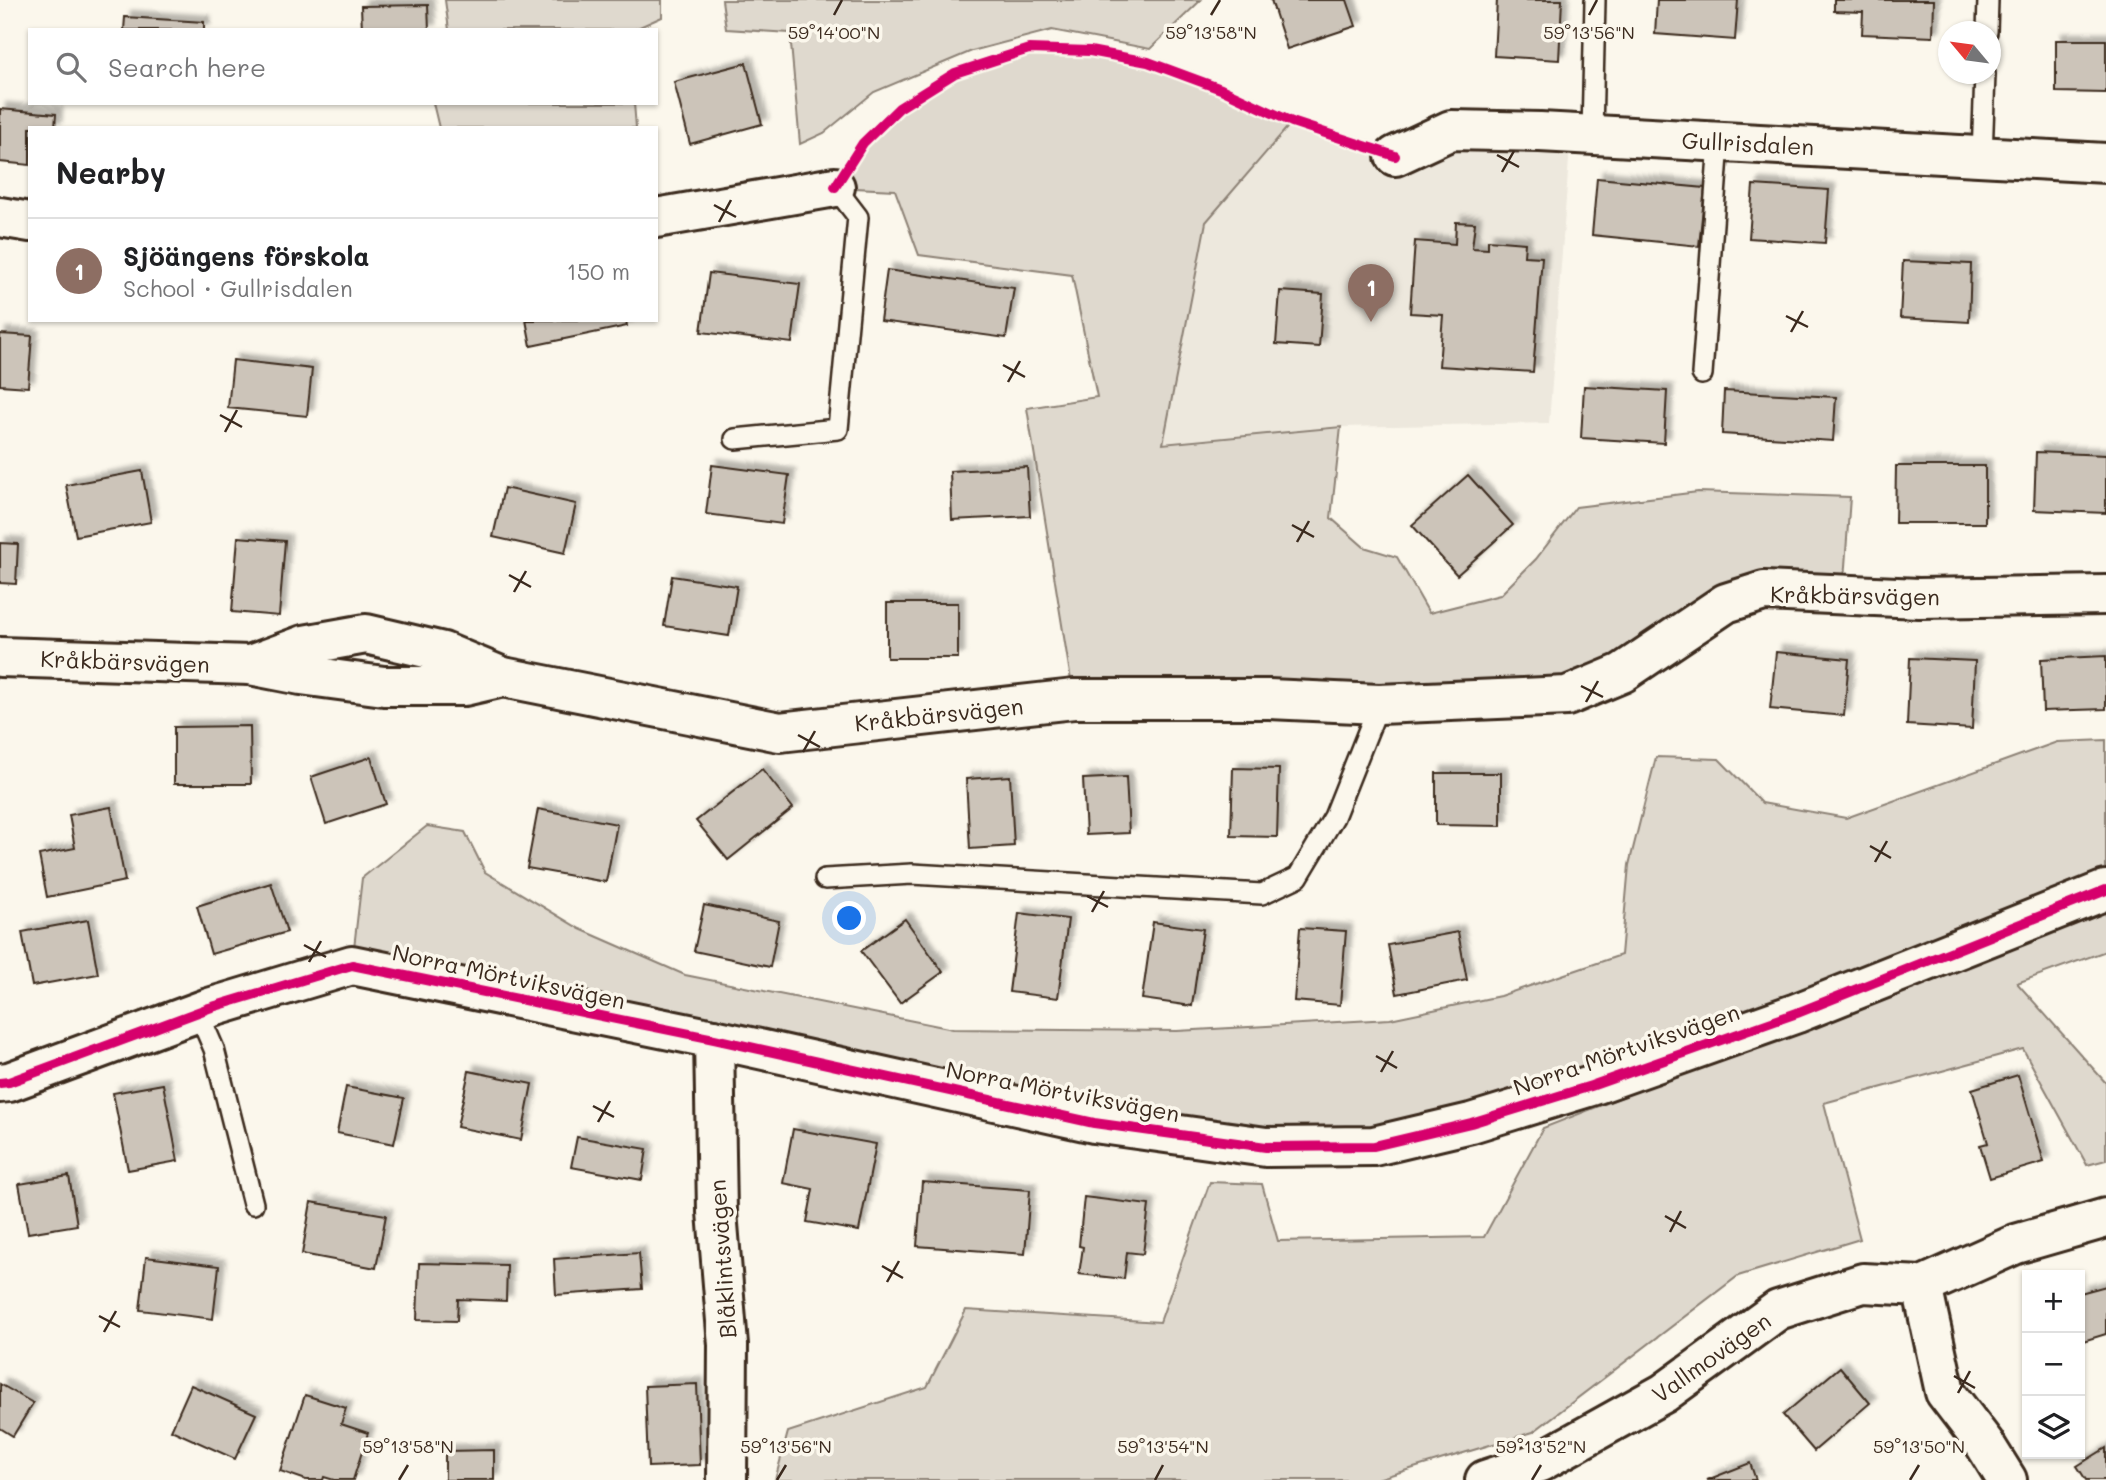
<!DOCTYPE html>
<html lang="en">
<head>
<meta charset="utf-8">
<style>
	body { margin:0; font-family:Mali,sans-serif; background:#f6f6f6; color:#202124 }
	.controls { position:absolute; right:21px; bottom:21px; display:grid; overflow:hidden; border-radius:0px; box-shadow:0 2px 5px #0004 }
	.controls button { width:63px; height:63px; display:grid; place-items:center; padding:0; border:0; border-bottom:2px solid #e0e0e0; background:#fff; color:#202124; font:35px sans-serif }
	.compass { position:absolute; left:1938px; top:21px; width:63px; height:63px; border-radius:50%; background:#fff; box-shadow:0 2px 5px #0004; rotate:299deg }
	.you { position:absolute; left:850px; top:919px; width:24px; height:24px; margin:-18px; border:5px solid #fff; border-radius:50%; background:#1a73e8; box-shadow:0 0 0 10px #1a73e833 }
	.badge { display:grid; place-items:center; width:46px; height:46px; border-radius:50%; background:#b45309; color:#fff; font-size:23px; font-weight:700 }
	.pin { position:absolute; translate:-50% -58px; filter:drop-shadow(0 2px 4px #0008) }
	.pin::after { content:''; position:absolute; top:37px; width:24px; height:21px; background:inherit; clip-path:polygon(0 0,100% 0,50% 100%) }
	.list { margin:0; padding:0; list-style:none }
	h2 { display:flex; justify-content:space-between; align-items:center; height:91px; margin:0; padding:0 28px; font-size:30px }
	h2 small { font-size:23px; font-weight:400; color:#757577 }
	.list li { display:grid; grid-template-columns:46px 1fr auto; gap:21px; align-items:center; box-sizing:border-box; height:105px; padding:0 28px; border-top:2px solid #e0e0e0 }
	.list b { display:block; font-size:26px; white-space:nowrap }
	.list p { margin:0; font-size:23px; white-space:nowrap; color:#757577 }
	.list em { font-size:23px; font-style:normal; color:#757577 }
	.icon { flex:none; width:38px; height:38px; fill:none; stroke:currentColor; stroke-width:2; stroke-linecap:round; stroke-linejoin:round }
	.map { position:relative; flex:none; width:2106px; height:1480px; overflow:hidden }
	.search { position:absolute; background:#fff; box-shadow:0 2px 5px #0004; left:28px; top:28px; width:630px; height:77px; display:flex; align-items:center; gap:18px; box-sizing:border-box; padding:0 24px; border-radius:0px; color:#757577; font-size:26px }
	.panel { position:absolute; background:#fff; box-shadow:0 2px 5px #0004; left:28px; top:126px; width:630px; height:196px; border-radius:0px }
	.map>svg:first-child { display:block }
	.built { fill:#ede8dd }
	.green { fill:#dfd9ce; stroke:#8d8276; stroke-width:2 }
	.building { fill:#ccc4b9; stroke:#3b2a1e; stroke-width:2; filter:url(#shadow) }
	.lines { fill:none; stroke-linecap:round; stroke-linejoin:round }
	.lane-casing { stroke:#3b2a1e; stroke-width:24 }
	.street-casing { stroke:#3b2a1e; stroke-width:44 }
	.lane { stroke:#fbf7ec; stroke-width:19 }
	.street { stroke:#fbf7ec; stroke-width:38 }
	.cycleway-casing { stroke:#fbf7ec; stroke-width:15 }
	.cycleway { stroke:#d6006c; stroke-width:10 }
	.ticks { fill:none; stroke:#3b2a1e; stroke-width:2.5 }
	.labels { text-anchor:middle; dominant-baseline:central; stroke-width:7; stroke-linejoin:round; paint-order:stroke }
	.street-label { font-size:23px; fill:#3b2a1e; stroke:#fbf7ec }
	.ticks-label { font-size:18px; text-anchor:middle; fill:#3b2a1e; stroke:#fbf7ec; stroke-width:7; stroke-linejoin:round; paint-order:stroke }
</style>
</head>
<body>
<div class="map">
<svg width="2106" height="1480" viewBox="0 0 2106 1480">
	<defs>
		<filter id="shadow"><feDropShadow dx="6" dy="-6" stdDeviation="2" flood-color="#0004"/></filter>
	</defs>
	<rect width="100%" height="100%" fill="#fbf7ec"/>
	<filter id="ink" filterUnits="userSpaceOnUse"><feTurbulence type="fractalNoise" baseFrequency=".0143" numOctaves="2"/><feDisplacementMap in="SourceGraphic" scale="14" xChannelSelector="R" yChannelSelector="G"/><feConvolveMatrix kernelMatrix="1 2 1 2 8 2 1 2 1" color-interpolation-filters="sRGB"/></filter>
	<g filter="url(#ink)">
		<polygon class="built" points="1292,122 1395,156 1571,133 1549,423 1341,427 1162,444 1206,222"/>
		<g class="green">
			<polygon points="445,0 662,0 662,17 633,30 449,30"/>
			<polygon points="722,0 1201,0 1150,49 1052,30 972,51 874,92 824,133 800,144 790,33 726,29"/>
			<path d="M1029 49C1049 50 1069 49 1089 51 1160 58 1228 92 1292 122L1206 222 1163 444 1341 427 1331 518 1364 547 1397 557 1429 613 1500 595 1536 559 1576 507 1698 492 1850 497 1843 594 1764 591 1567 696 1074 699 1027 408 1097 397 1072 275 919 255 895 190 835 187 863 143 899 108 955 73Z"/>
			<polygon points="433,103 634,103 636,128 439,128"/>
			<polygon points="2106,740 2106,890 1797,1013 1320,1147 352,965 362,878 427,826 465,832 485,872 580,929 685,975 953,1029 1177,1031 1390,1019 1500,996 1621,955 1629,865 1656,757 1719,759 1762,803 1846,818 2057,742"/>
			<polygon points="2106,907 2106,951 2017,983 2106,1083 2106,1160 2087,1165 2023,1049 1824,1103 1860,1239 1738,1276 1533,1432 1374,1480 775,1480 788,1432 927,1387 966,1310 1160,1322 1210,1182 1262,1184 1278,1241 1484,1237 1543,1128"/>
		</g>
		<g class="building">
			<polygon points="1271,0 1347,0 1356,26 1287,49"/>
			<polygon points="1497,0 1562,0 1559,60 1494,56"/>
			<polygon points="1657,0 1738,0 1735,40 1655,34"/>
			<polygon points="1834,0 1934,0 1933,37 1862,34 1863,12 1834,11"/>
			<polygon points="428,5 429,30 362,30 361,6"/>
			<polygon points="125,17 204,22 204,30 124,30"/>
			<polygon points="2056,40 2106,40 2106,93 2056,92"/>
			<polygon points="746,63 762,124 690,144 674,82"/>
			<polygon points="0,109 56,114 55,128 30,128 30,165 0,162"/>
			<polygon points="1597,178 1705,188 1699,246 1592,235"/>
			<polygon points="1753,185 1829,190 1825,243 1749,238"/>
			<polygon points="1456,222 1475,223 1472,248 1488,249 1488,240 1525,243 1524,256 1542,257 1533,372 1439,366 1443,315 1410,313 1415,241 1455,244"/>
			<polygon points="1903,261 1971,264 1969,322 1900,318"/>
			<polygon points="887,270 1014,288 1006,338 880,321"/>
			<polygon points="709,273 800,284 792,343 701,332"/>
			<polygon points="1280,291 1323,294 1319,347 1276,344"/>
			<polygon points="526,320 626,320 627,326 531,346"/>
			<polygon points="0,334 32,336 28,387 0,385"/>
			<polygon points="233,360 312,369 307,416 228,408"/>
			<polygon points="1584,386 1667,391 1664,443 1581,438"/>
			<polygon points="1724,391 1836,397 1833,441 1722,434"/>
			<polygon points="2036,452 2106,455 2106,513 2034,510"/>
			<polygon points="712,465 789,475 782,524 706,514"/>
			<polygon points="1896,466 1985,466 1985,523 1895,523"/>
			<polygon points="1027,467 1030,516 952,520 950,471"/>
			<polygon points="142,471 151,522 76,536 66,485"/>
			<polygon points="1468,475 1513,525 1457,575 1412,525"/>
			<polygon points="504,488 576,504 565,553 493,537"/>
			<polygon points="238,537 285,541 279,616 232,612"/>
			<polygon points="0,543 18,544 16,584 0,583"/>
			<polygon points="672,576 737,586 729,636 664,626"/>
			<rect x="887" y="603" width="71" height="55"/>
			<polygon points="1776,652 1849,659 1844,716 1770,709"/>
			<polygon points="2106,656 2106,709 2043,711 2041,659"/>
			<polygon points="1910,658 1975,661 1972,729 1907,725"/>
			<polygon points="250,726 251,784 174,784 174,727"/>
			<polygon points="371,757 386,804 326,824 311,777"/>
			<polygon points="1233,768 1279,769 1277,837 1231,836"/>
			<polygon points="762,769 793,808 728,860 696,821"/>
			<polygon points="1436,773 1501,773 1501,826 1436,825"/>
			<polygon points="1010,776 1014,846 970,849 966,779"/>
			<polygon points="1126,777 1129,833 1086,835 1083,779"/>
			<polygon points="111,807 125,881 47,897 39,855 75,848 69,815"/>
			<polygon points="538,809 617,824 606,882 527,868"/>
			<polygon points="271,883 287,932 211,954 197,906"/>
			<polygon points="704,905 779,921 770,967 694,951"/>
			<polygon points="1019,913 1068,919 1058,998 1009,992"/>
			<polygon points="905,919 943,972 900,1003 861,951"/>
			<polygon points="88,920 98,974 32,986 22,932"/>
			<polygon points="1153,922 1203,929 1192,1006 1142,999"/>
			<polygon points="1300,928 1346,931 1340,1005 1294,1001"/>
			<polygon points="1458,932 1467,980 1397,994 1388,945"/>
			<polygon points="469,1071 532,1084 521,1140 457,1127"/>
			<polygon points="2018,1075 2044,1162 1990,1178 1980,1145 1988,1143 1972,1089"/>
			<polygon points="163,1084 178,1161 128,1170 113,1093"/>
			<polygon points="346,1087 404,1098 394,1144 337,1133"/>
			<polygon points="793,1129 876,1144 859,1231 807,1222 813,1189 783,1183"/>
			<polygon points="577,1137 647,1149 642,1180 571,1167"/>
			<polygon points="69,1176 77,1225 28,1233 19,1184"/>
			<polygon points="922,1182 1030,1190 1025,1254 917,1246"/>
			<polygon points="1084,1197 1149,1205 1143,1254 1127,1252 1124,1279 1079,1274 1083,1247 1079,1246"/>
			<polygon points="311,1202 386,1215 376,1268 302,1254"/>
			<polygon points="639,1253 642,1289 556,1295 554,1259"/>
			<polygon points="146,1257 219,1266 213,1319 140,1310"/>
			<polygon points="419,1263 507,1265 506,1301 458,1299 457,1321 417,1320"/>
			<polygon points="2106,1286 2106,1334 2080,1342 2080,1293"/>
			<polygon points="1840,1367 1870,1403 1814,1451 1783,1415"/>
			<polygon points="0,1384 33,1403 13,1436 0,1428"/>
			<polygon points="697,1384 700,1465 648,1467 645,1386"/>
			<polygon points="191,1385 256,1414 235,1459 171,1430"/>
			<polygon points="305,1395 346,1408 341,1424 368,1433 353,1480 334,1480 324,1477 323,1480 306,1480 280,1471"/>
			<polygon points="2106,1448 2106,1480 2086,1480 2077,1466"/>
			<polygon points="494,1450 494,1480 445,1480 445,1451"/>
			<polygon points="1750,1463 1756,1480 1707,1480"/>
		</g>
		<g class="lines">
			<defs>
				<g id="lane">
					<polyline points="1987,32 1988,0"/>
					<polyline points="1592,134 1595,0"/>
					<polyline points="1982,156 1985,74"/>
					<polyline points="1702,374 1719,142"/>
					<polyline points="735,439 838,429 858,217 835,187"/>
					<polyline points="825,879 912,874 1262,894 1298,877 1334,817 1379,704"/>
					<polyline points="198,1012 214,1049 253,1204"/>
				</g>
				<g id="street">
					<polyline points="1395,156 1451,130 1540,132 2106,163"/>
					<polyline points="0,217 30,222"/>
					<polyline points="656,218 835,187"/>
					<polyline points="0,657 250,665 301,675 384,686 464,686 503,677"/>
					<polyline points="250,665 304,645 366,634 443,652 503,677 780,732 1074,699 1269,699 1379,704 1567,696 1622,673 1726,603 1764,591 1919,598 2106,595"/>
					<polyline points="714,1039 717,1212 728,1345 727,1480"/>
					<polyline points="0,1083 9,1082 209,1008 352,965 714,1039 1094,1123 1266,1147 1374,1146 1471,1123 1591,1086 1797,1013 2106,890"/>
					<polyline points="1922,1286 1945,1392 1984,1443 2007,1480"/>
					<polyline points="1485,1480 1540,1462 1664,1393 1778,1310 1863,1283 1922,1286 2016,1244 2106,1218"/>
				</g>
			</defs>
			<use href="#lane" class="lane-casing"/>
			<use href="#street" class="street-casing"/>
			<use href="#lane" class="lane"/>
			<use href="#street" class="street"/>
			<defs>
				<g id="cycleway">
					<polyline points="835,187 863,143 899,108 955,73 1029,49 1090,51 1148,62 1221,89 1292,122 1395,156"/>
					<polyline points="0,1083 9,1082 209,1008 352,965 714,1039 1094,1123 1266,1147 1374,1146 1471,1123 1591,1086 1797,1013 2106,890"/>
				</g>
			</defs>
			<use href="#cycleway" class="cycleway-casing"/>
			<use href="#cycleway" class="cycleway"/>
		</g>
	</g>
	<path class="ticks" d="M834 15 842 0M1211 15 1220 0M1589 15 1597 0M1497 155 1519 167M1502 172 1514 151M714 205 736 217M719 222 731 200M1786 316 1808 327M1791 332 1803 311M1003 365 1025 377M1008 382 1020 361M220 415 242 427M225 432 237 410M1292 525 1314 537M1297 542 1309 521M509 575 531 587M514 592 526 571M1581 686 1603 697M1586 702 1598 681M798 735 820 747M803 752 815 731M1870 846 1891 858M1875 862 1887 841M1087 896 1108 907M1092 912 1104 891M304 945 326 957M309 962 321 941M1376 1056 1397 1068M1381 1072 1393 1051M593 1106 614 1117M598 1122 610 1101M1665 1216 1686 1228M1670 1232 1681 1211M882 1266 903 1278M887 1282 899 1261M99 1316 120 1327M104 1332 116 1311M1954 1376 1975 1388M1958 1393 1970 1371M399 1480 408 1465M777 1480 786 1465M1155 1480 1163 1465M1532 1480 1541 1465M1910 1480 1919 1465"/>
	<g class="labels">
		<g class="street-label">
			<text transform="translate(1748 143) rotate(3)">Gullrisdalen</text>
			<text transform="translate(1855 595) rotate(1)">Kråkbärsvägen</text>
			<text transform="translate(125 661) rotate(2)">Kråkbärsvägen</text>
			<text transform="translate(939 714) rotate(-6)">Kråkbärsvägen</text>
			<text transform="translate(509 976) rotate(12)">Norra Mörtviksvägen</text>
			<text transform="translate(1626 1049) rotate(-19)">Norra Mörtviksvägen</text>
			<text transform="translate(1063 1091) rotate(11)">Norra Mörtviksvägen</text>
			<text transform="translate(722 1259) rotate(-94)">Blåklintsvägen</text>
			<text transform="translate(1711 1357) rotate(-35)">Vallmovägen</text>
		</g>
	</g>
	<g class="ticks-label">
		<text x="834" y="39">59°14'00"N</text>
		<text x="1211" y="39">59°13'58"N</text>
		<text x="1589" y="39">59°13'56"N</text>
		<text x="408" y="1453">59°13'58"N</text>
		<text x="786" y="1453">59°13'56"N</text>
		<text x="1163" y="1453">59°13'54"N</text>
		<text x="1541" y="1453">59°13'52"N</text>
		<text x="1919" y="1453">59°13'50"N</text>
	</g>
</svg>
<div class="controls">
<button>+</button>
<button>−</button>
<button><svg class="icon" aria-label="layers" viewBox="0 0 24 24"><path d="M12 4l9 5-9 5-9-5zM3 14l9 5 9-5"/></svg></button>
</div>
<svg class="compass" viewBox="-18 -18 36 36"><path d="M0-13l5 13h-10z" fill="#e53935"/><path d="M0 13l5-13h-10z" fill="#757577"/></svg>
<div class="you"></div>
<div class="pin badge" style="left:1371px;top:322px;background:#8d6e63">1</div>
<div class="search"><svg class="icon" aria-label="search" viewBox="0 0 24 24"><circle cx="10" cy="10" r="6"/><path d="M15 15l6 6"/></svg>Search here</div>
<section class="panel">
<h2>Nearby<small></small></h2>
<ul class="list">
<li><span class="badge" style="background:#8d6e63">1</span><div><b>Sjöängens förskola</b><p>School · Gullrisdalen</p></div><em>150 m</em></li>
</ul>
</section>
</div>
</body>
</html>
